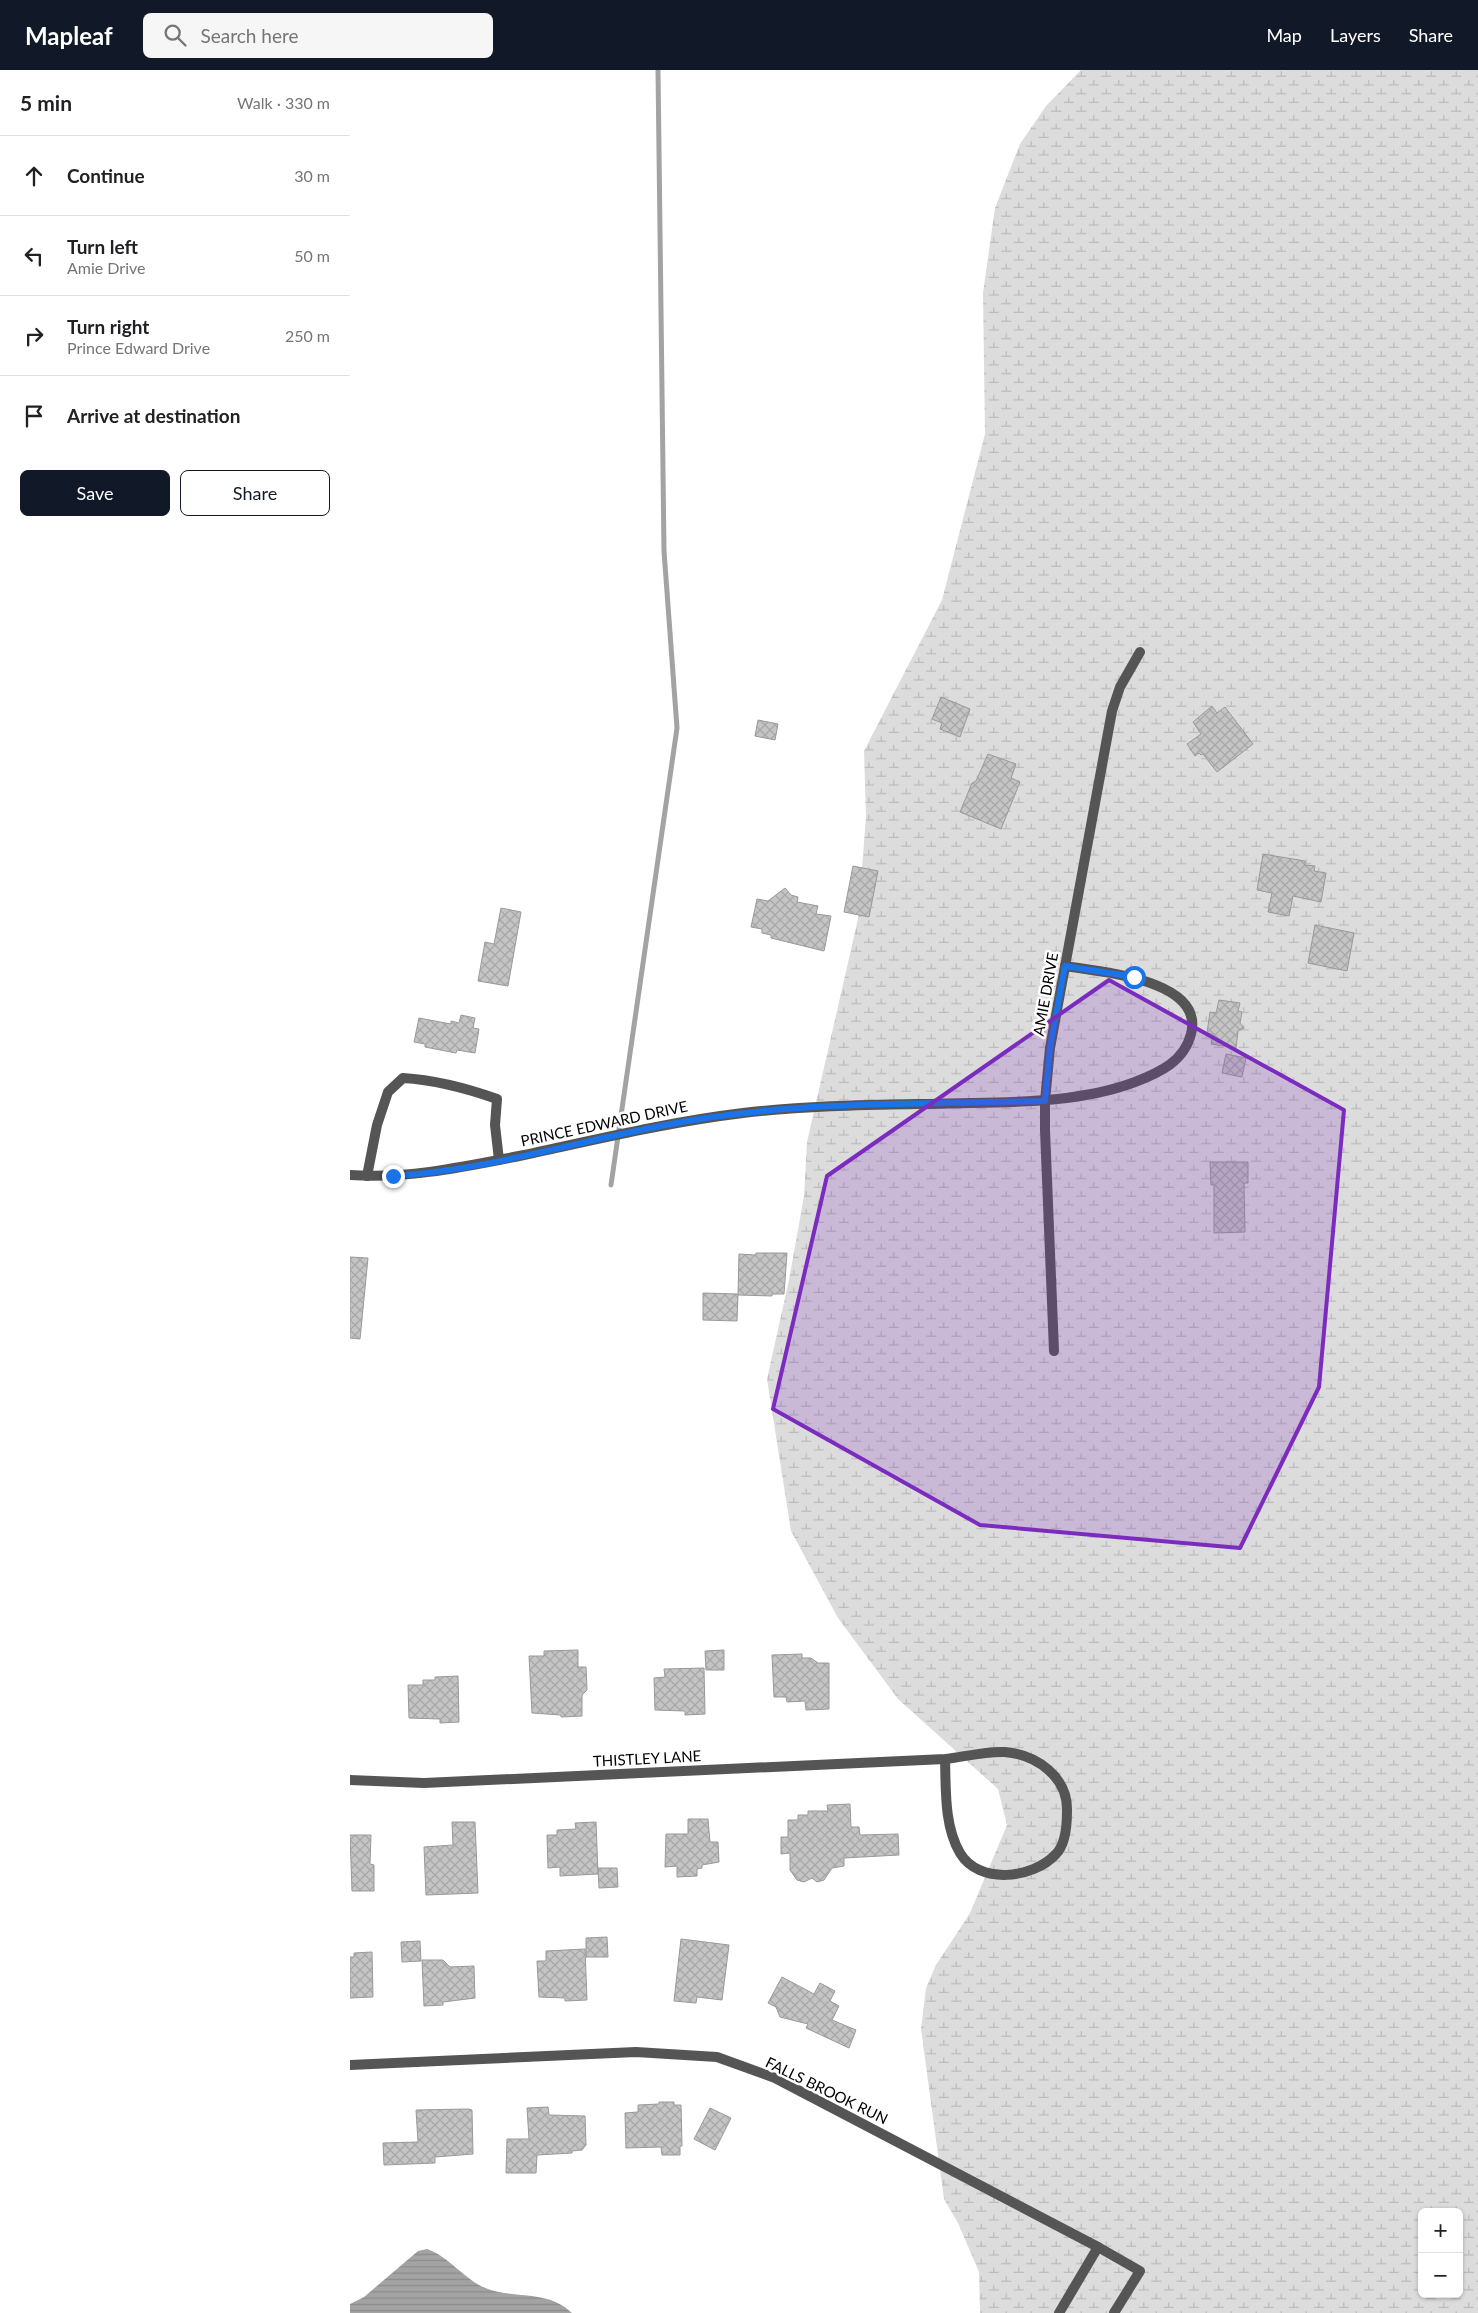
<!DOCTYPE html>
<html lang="en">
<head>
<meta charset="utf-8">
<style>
	body { margin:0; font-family:Lato,sans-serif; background:#f6f6f6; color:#202124 }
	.controls { position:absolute; right:15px; bottom:15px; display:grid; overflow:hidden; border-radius:8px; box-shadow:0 1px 4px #0004 }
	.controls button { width:45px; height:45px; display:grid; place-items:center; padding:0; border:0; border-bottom:1px solid #e0e0e0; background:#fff; color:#202124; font:25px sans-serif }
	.stop { position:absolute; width:15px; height:15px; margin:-11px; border:4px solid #1a73e8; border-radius:50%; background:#fff }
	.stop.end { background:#1a73e8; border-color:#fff; box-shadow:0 1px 5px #0008 }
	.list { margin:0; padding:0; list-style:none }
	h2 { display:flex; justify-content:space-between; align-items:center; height:65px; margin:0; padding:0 20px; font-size:21px }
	h2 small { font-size:16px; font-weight:400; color:#757577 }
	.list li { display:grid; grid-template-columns:32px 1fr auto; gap:15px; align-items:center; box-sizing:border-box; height:80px; padding:0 20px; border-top:1px solid #e0e0e0 }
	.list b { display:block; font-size:19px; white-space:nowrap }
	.list p { margin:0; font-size:16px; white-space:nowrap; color:#757577 }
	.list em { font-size:16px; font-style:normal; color:#757577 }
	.actions { display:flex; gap:10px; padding:15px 20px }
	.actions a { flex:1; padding:11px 0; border:1px solid #111827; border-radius:8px; text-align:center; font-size:18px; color:#111827 }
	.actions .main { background:#111827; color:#fff }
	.icon { flex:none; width:28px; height:28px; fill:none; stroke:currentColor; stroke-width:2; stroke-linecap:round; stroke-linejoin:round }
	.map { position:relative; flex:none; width:1128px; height:2243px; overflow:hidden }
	header { display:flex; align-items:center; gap:30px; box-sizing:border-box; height:70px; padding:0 25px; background:#111827; color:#fff }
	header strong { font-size:24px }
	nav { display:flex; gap:28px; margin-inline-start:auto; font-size:18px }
	.search { width:350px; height:45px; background:#f6f6f6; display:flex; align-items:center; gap:12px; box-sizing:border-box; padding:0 18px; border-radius:8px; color:#757577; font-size:19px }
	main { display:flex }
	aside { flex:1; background:#fff }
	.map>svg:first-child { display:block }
	.wetland { fill:url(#wetland-marsh); fill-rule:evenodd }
	.water { fill:url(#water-rules) }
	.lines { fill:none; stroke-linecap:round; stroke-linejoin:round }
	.stream { stroke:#a3a3a3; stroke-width:5 }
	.building { fill:url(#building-cross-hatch); stroke:#999 }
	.street { stroke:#555; stroke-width:10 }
	.route { stroke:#1a73e8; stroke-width:6 }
	.marked { fill:#7b2cbf; fill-opacity:0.2; stroke:#7b2cbf; stroke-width:4; stroke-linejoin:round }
	.labels { text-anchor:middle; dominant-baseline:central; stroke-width:5; stroke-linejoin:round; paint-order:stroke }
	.street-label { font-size:15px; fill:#000; stroke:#fff }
</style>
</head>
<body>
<header>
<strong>Mapleaf</strong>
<div class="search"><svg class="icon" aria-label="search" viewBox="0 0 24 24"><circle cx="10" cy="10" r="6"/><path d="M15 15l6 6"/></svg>Search here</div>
<nav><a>Map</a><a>Layers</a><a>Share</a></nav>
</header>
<main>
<aside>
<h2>5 min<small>Walk · 330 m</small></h2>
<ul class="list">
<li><svg class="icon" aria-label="ahead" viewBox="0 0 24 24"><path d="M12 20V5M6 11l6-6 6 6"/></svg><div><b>Continue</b></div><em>30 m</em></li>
<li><svg class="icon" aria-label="left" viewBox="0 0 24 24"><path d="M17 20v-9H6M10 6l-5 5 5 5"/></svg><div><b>Turn left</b><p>Amie Drive</p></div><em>50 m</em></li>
<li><svg class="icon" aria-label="right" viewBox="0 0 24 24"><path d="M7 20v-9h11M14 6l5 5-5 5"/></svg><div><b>Turn right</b><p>Prince Edward Drive</p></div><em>250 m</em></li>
<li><svg class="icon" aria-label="arrive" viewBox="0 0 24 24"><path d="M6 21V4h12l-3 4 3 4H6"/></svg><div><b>Arrive at destination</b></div></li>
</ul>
<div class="actions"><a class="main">Save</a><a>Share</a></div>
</aside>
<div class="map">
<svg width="1128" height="2243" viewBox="0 0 1128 2243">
	<defs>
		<pattern id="wetland-marsh" width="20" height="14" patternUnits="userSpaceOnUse" patternTransform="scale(1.25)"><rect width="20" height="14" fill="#dcdcdc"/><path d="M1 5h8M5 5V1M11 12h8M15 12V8" fill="none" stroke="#bbb"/></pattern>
		<pattern id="water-rules" width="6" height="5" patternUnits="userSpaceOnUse" patternTransform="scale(1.25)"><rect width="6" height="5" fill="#a3a3a3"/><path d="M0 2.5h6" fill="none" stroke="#8b8b8b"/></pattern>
		<pattern id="building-cross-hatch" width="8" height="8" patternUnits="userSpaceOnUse" patternTransform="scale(1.25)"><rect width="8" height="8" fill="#c4c4c4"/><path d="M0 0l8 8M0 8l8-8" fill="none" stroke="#a7a7a7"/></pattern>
	</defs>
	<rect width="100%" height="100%" fill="#fff"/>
	<path class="wetland" d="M731 0H1128V2243H630L629 2202 608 2153 594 2129 571 1959 576 1918 586 1895 620 1843 657 1755 648 1719 548 1629 488 1548 441 1461 417 1309 439 1210 454 1126 457 1072 508 849 516 747 514 681 592 530 635 364 633 223 645 138 670 74 696 36ZM1072 2142H1109V2224H1072Z"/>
	<path class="water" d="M77 2179C99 2186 115 2211 138 2219 166 2229 199 2220 222 2243H0V2234L14 2227 68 2181Z"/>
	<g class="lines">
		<polyline class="stream" points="261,1115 327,658 314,481 308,0"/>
	</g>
	<g class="building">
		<polygon points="591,627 620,639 610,667 590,659 592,653 582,649"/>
		<polygon points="862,636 867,643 875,637 903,674 867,702 853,684 851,685 849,683 845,686 837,674 851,664 843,652"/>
		<polygon points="408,650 428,654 425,670 405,666"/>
		<polygon points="638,684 666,694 661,708 670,712 651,759 610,742 622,713 626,711"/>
		<polygon points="913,784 955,791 955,795 965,796 964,801 976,803 971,832 943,826 939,846 918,842 922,823 907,820"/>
		<polygon points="503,796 528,801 519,847 494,842"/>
		<polygon points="435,818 441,825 448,827 447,832 468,836 466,844 481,846 474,881 421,868 421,865 412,863 412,859 401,857 407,829 418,831"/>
		<polygon points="151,838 171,842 158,916 128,911 135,872 144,874"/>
		<polygon points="965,855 1004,863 997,901 958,893"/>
		<polygon points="869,930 890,933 888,941 892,942 890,953 894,958 888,961 886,978 861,974 863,964 857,963 860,942 866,943"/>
		<polygon points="111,945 125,948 123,958 129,959 125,983 107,980 106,983 75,977 75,974 64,972 69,948 101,954 101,951 109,953"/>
		<polygon points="876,984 896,988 892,1007 872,1003"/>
		<polygon points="860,1092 898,1092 898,1113 894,1113 895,1162 864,1163 864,1115 861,1115"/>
		<polygon points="406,1183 437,1183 434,1224 422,1224 422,1226 388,1225 389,1184 406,1185"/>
		<polygon points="0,1187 18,1188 10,1269 0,1268"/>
		<polygon points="353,1223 388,1224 387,1251 353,1250"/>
		<polygon points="228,1580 228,1597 236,1597 237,1620 232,1625 232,1646 211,1647 211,1645 182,1643 179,1586 194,1586 194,1581"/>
		<polygon points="374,1580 374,1600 356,1600 355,1581"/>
		<polygon points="452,1584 452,1588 461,1588 468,1593 479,1593 479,1639 456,1640 455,1631 437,1632 436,1627 424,1627 422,1585"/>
		<polygon points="354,1598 355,1644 335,1645 335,1641 305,1640 304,1608 315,1607 314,1599"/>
		<polygon points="108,1606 109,1652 90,1653 90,1649 59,1648 58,1615 73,1615 73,1610 85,1610 85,1607"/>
		<polygon points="500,1734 501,1757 509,1757 510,1765 548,1764 549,1785 494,1788 494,1796 482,1798 474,1810 467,1812 462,1808 454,1812 447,1810 440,1800 440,1783 431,1784 431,1767 438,1767 438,1750 448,1750 448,1745 458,1745 458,1741 478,1741 477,1735"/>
		<polygon points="338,1749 358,1749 360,1772 368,1772 369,1792 352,1795 352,1798 347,1799 347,1806 327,1807 327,1796 315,1797 316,1764 338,1764"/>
		<polygon points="102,1752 125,1752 128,1823 76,1825 74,1777 103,1775"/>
		<polygon points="246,1752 248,1804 210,1806 210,1797 198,1798 197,1765 207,1765 207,1760 226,1759 225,1753"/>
		<polygon points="0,1765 21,1765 20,1794 24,1795 24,1821 2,1821"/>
		<polygon points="248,1798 267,1798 268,1817 249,1818"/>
		<polygon points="257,1867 258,1887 236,1887 236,1868"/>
		<polygon points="331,1869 379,1875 372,1930 347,1927 346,1933 324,1931"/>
		<polygon points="70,1871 71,1891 52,1892 51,1872"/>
		<polygon points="235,1879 237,1930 215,1931 215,1928 189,1927 187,1891 196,1891 196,1881"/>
		<polygon points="22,1882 23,1927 0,1928 0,1887 4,1887 4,1883"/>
		<polygon points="72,1890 93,1890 100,1897 124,1896 125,1928 93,1932 93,1935 74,1936"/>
		<polygon points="432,1907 464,1924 470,1913 485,1921 480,1931 489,1936 482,1950 506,1960 499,1978 456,1958 458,1954 430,1947 426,1937 418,1933"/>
		<polygon points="309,2032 324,2032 324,2035 331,2035 332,2076 330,2076 330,2085 312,2085 311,2077 276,2078 275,2043 288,2042 288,2035 309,2034"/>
		<polygon points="198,2037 199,2045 235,2046 236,2075 232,2080 222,2081 222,2083 187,2085 186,2103 156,2103 157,2069 179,2069 177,2038"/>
		<polygon points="360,2038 381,2048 365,2080 344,2069"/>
		<polygon points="118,2039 122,2040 123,2084 85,2087 85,2093 34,2095 33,2073 68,2072 66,2040"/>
	</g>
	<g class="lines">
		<g class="street">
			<path d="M0 1105C58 1109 113 1097 169 1086 244 1070 318 1052 393 1043 469 1034 546 1035 621 1033 675 1032 735 1031 785 1012 811 1002 834 991 841 964 855 909 750 902 715 896"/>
			<path d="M17 1106 27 1055 38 1022 53 1008C86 1010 116 1018 147 1029L145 1055 149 1090"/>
			<polyline points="704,1281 695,1060 695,1031 700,978 762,641 770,617 790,582"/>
			<path d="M0 1710 74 1713 595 1689C613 1687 636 1681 655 1682 687 1685 718 1707 717 1741 717 1753 716 1774 706 1784 683 1809 629 1815 610 1783 594 1756 596 1719 595 1689"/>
			<polyline points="0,1995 286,1982 367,1987 425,2008 748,2177 790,2201 764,2243"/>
			<polyline points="709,2243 748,2177"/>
		</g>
	</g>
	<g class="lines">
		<path class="route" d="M43 1106C144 1100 243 1066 344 1050 459 1031 578 1034 695 1031L700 978 715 896 784 907"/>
	</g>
	<path class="marked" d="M759 910 994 1040 969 1317 890 1478 630 1455 423 1339 477 1106Z"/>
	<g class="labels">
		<g class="street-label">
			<text transform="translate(695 924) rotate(-80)">AMIE DRIVE</text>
			<text transform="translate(254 1053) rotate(-12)">PRINCE EDWARD DRIVE</text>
			<text transform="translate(297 1688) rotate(-3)">THISTLEY LANE</text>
			<text transform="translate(477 2020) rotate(26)">FALLS BROOK RUN</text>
		</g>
	</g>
</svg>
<div class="controls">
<button>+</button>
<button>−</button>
</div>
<div class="stop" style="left:784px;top:907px"></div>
<div class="stop end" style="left:43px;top:1106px"></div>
</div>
</main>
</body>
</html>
